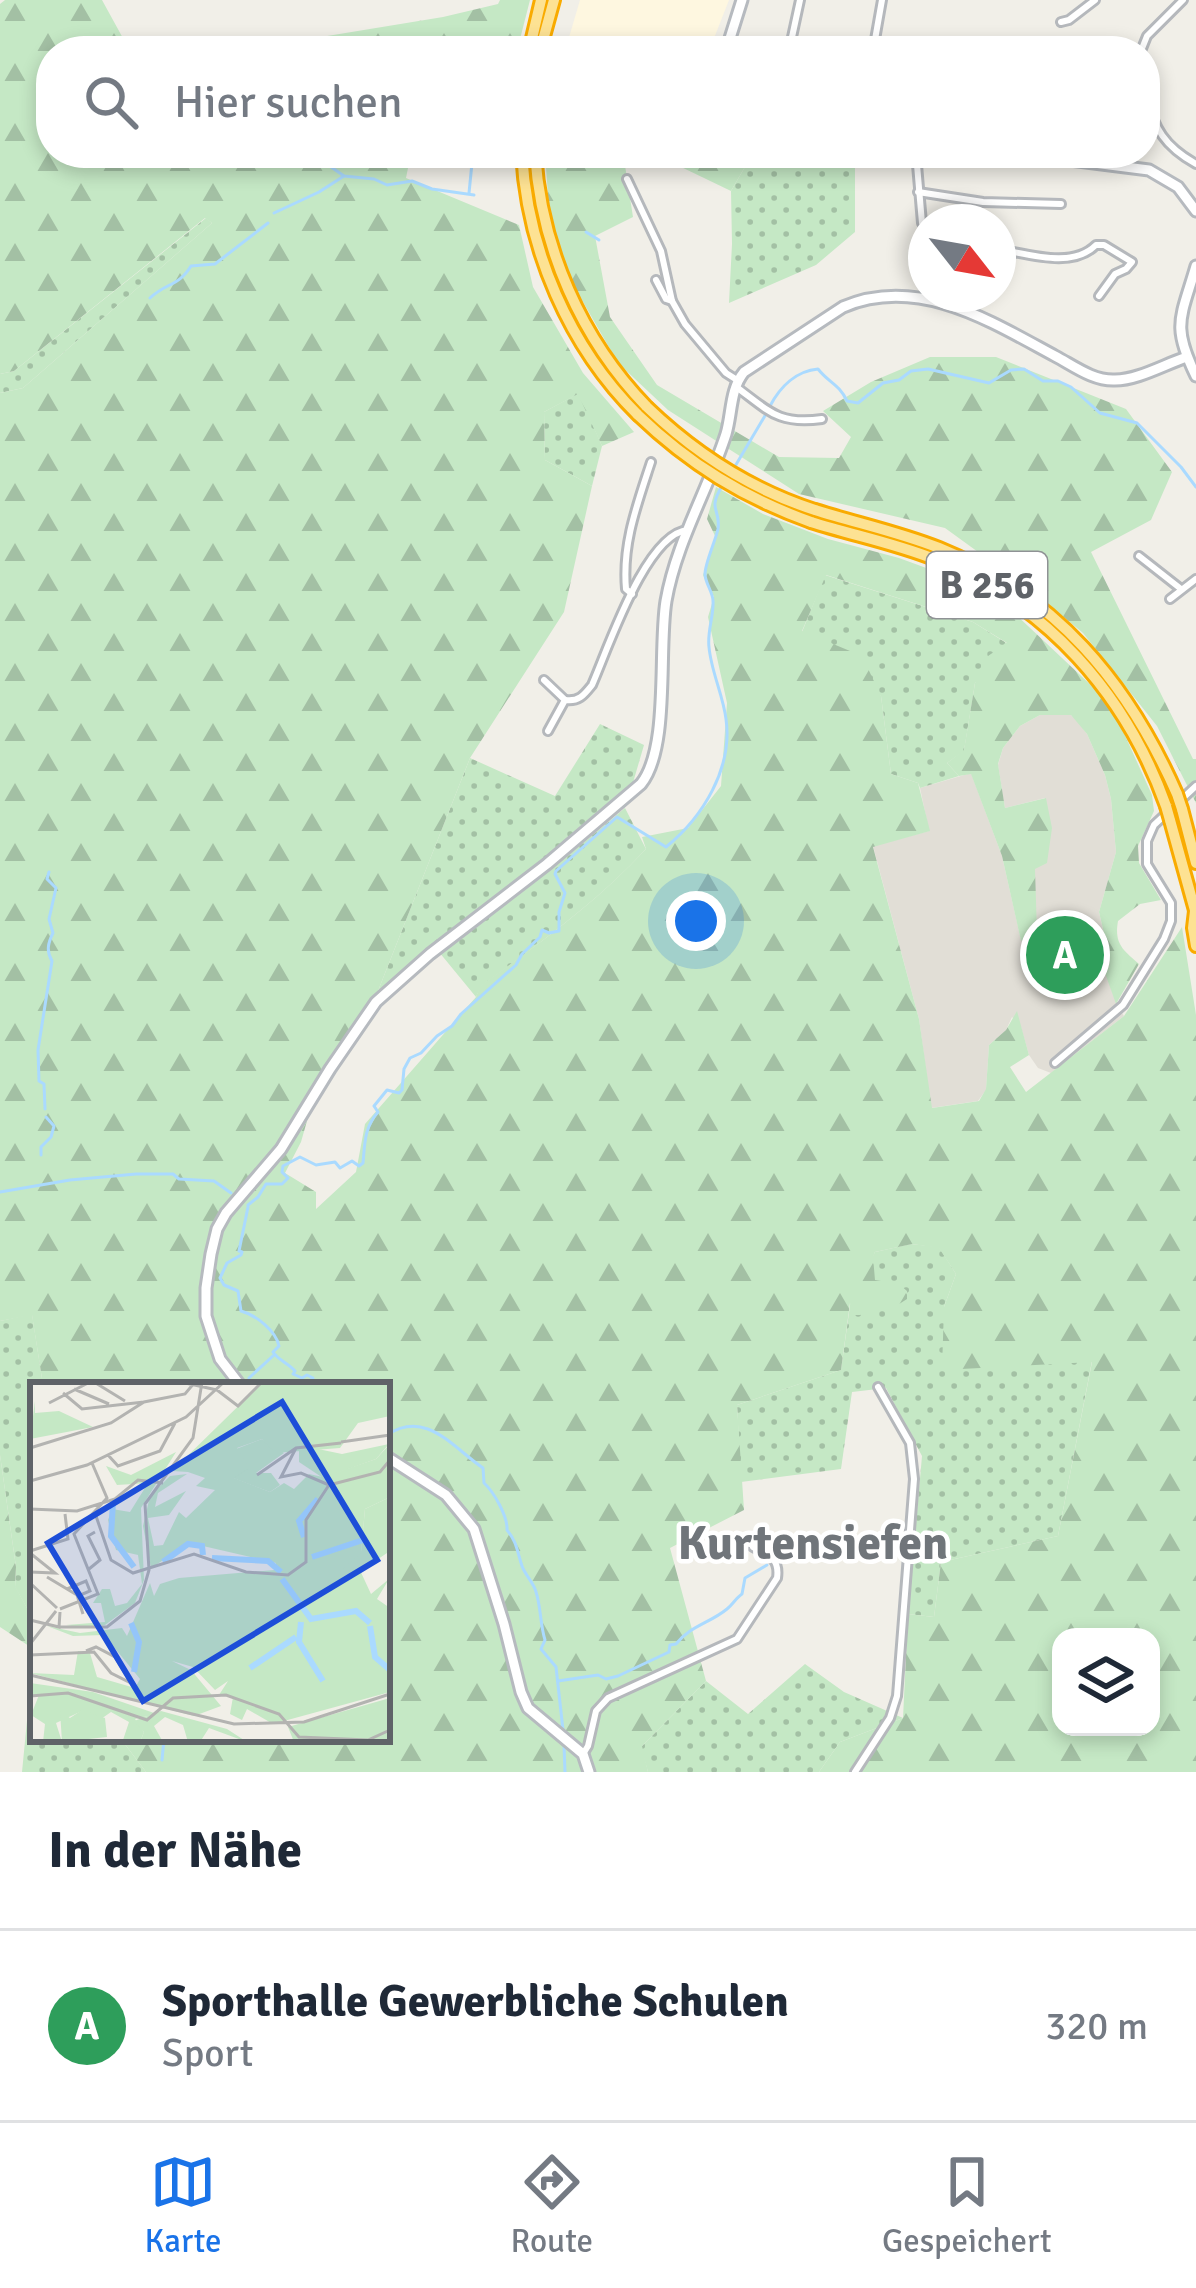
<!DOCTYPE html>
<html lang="de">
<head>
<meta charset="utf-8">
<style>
	body { margin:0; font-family:Signika,sans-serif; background:#f6f6f7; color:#1f2937 }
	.controls { position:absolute; right:36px; bottom:36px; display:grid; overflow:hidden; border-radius:24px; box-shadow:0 6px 18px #0003 }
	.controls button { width:108px; height:108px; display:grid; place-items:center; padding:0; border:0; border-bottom:3px solid #e0e1e3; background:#fff; color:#1f2937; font:60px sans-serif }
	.compass { position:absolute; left:908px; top:204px; width:108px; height:108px; border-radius:50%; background:#fff; box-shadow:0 6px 18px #0003; rotate:121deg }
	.you { position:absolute; left:696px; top:921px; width:42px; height:42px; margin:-30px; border:9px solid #fff; border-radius:50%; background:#1a73e8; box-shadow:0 0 0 18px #1a73e833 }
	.badge { display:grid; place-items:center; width:78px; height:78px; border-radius:50%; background:#1a73e8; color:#fff; font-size:39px; font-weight:700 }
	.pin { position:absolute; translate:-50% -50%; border:6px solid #fff; box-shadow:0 3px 12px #0006 }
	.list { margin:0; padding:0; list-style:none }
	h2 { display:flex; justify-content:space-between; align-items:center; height:156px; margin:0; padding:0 48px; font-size:51px }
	h2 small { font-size:39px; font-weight:400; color:#747a83 }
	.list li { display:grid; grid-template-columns:78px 1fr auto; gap:36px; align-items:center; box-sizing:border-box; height:192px; padding:0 48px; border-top:3px solid #e0e1e3 }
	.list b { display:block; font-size:45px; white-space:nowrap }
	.list p { margin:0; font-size:39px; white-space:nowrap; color:#747a83 }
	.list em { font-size:39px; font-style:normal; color:#747a83 }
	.icon { flex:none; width:66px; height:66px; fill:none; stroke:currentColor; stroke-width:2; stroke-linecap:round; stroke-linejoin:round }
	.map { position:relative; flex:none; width:1196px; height:1772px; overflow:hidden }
	.search { position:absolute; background:#fff; box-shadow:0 6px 18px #0003; left:36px; right:36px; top:36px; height:132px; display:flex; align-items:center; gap:30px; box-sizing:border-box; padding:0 42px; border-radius:48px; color:#747a83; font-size:45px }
	.sheet { height:348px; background:#fff }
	nav { display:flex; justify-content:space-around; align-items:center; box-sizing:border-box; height:168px; border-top:3px solid #e0e1e3; background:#fff; font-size:33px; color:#747a83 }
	nav a { display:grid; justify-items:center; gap:6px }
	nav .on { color:#1a73e8 }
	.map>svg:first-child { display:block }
	.commercial { fill:#fef7e0 }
	.education { fill:#e1ded6 }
	.grass { fill:url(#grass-dots) }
	.forest { fill:url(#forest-firs); fill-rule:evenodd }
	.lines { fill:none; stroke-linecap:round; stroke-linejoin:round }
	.stream { stroke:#aadaff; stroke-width:3 }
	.street-casing { stroke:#b5b8bc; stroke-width:12 }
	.secondary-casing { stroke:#b6babf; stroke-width:15 }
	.highway-casing { stroke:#f9ab00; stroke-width:16 }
	.street { stroke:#fff; stroke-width:6 }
	.secondary { stroke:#fff; stroke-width:9 }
	.highway { stroke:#fde293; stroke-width:10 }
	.highway-bridge-casing { stroke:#f9ab00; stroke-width:16; stroke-linecap:butt }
	.highway-bridge { stroke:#fde293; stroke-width:10 }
	.labels { text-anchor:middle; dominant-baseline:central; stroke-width:9; stroke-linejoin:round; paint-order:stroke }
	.shield { fill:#fff; stroke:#8f9295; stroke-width:3 }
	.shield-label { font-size:39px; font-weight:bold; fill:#5f6368 }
	.quarter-label { font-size:48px; font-weight:bold; fill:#70757a; stroke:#fff }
	.inset-river { fill:none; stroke:#aadaff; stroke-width:6 }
	.inset-road { fill:none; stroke:#b3b3b1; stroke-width:3 }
	.view { fill:#1d4ed8; fill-opacity:0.15; stroke:#1d4ed8; stroke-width:6 }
	.inset-edge { fill:none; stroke:#5f6368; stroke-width:6 }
</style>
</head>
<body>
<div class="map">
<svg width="1196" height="1772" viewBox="0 0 1196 1772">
	<defs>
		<pattern id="grass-dots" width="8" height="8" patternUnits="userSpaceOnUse" patternTransform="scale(3)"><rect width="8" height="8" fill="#c5e8c5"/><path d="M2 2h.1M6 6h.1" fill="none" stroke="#a3c0a4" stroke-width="1.8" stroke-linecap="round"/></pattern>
		<pattern id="forest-firs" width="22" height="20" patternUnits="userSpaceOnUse" patternTransform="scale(3)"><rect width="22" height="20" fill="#c5e8c5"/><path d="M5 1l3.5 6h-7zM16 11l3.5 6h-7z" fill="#a3c0a4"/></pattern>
	</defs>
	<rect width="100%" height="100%" fill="#f1efe8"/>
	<polygon class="commercial" points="580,0 729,0 709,51 565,51"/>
	<polygon class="education" points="1040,715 1071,715 1077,720 1087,734 1105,775 1111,799 1116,852 1099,912 1110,959 1116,1004 1124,1016 1051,1073 1038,1068 1029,1055 1021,1027 1012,1017 1006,1030 989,1045 986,1090 978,1101 931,1108 919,1019 873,846 929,831 920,788 971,773 1002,856 1021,940 1045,798 1005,808 998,765 1003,748 1020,726"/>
	<g class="grass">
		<polygon points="753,153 797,153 855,167 855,232 816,265 729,303 732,244 731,191"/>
		<polygon points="206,218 212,223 23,388 0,393 0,374 14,371"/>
		<polygon points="579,393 602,446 592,486 545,460 544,412"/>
		<polygon points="825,575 973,622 1008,644 975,683 964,751 947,763 959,776 920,788 918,783 891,774 881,696 802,632"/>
		<polygon points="600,724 644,745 632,786 510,886 429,947 376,996 470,758 555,796"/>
		<path d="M625 808 646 849C597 902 539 944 481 986L476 997 439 952 554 867Z"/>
		<polygon points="911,1244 939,1247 956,1274 944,1307 1092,1361 1058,1536 941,1562 934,1617 908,1614 922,1456 886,1388 852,1392 841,1469 741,1482 737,1405 841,1370 851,1298 875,1252"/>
		<polygon points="32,1314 43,1385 33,1385 33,1619 15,1587 16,1567 0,1455 0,1321"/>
		<polygon points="33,1659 33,1739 121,1739 146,1772 22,1772"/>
		<polygon points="805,1664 844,1692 903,1718 840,1742 819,1772 648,1772 641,1747 706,1681 748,1714"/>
	</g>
	<g class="forest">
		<path d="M5 0H102L130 51H51V153H411L406 178 519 225 533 287 583 373 634 432 602 446 578 394 544 412 545 460 592 486 564 612 470 758 376 996 320 1075 301 1142 285 1173 316 1192V1209L356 1172 365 1124 476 997 480 986C539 944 597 902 646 849L642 837 688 828 721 786 727 703 708 617 714 597 703 575 716 538 707 519 716 487 763 514 828 539 899 558 970 584 1010 609 1095 689 1118 720 1152 795 1154 811 1138 846 1139 863 1161 900 1140 904 1118 921C1114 944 1123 950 1139 964L1116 1004 1105 973 1110 959 1099 912 1116 852 1111 799 1105 775 1087 734 1071 715H1040L1020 726 1003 748 998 764 1005 808 1046 798 1052 828 1047 863 1035 869 1037 933 1021 941 1002 856 971 774 959 776 947 763 964 750 975 683 988 656 1007 643 973 622 826 575 802 631 862 656 881 696 891 774 918 783 930 831 873 847 919 1019 932 1108 979 1101 986 1089 989 1045 1006 1030 1017 1011 1029 1055 1010 1067 1026 1092 1124 1016 1182 927 1196 1015V1772H819L840 1742 903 1718 908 1614 934 1617 941 1562 1058 1536 1092 1362 942 1370 944 1307 956 1274 939 1248 912 1244 875 1252 873 1257 875 1280 899 1284 907 1291V1299L896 1306 860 1315H855L850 1303 841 1370 737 1405 744 1510 670 1548 706 1681 642 1746 648 1772H146L121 1739H387V1385H43L32 1315 0 1321V393L23 388 212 223 205 218 14 371 0 374V4ZM1061 1637H1151V1727H1061Z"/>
		<polygon points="500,0 530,0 517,51 235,51 443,17 498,4"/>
		<polygon points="545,153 639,153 624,159 633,217 595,236 610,317 657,385 779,457 839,458 851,437 823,411 871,382 930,357 996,357 1126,409 1172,472 1151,520 1091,552 1193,759 1196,759 1196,803 1157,726 1083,633 1036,594 945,528 799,494 668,410 618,363 571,281 550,224"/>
		<polygon points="652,153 753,153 731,191"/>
		<polygon points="0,1455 16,1567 15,1586 33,1619 32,1648 0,1627"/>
	</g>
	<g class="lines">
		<g class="stream">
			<polyline points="195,45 203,51"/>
			<polyline points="311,153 344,176 374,179 387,185 412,181 432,189 474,195"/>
			<polyline points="469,193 473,153"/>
			<polyline points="274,213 319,192 344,176"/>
			<polyline points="586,232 599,240"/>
			<path d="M150 298C167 282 178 287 191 266L215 264 268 223"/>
			<path d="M770 406C780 387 796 371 818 369 829 383 839 384 847 401L858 403 883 383 899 380 911 371 928 369 989 383 1011 370 1024 369 1043 381H1058L1071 387 1100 413 1137 423 1181 467 1196 487"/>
			<polyline points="734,468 766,414"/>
			<path d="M45 1109 44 1084 39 1081 38 1050 52 961C46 951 48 943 53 933L49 919 56 888 47 879 49 872"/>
			<polyline points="41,1155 41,1147 51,1137 54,1126 46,1117"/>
			<polyline points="0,1192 70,1180 136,1174 173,1174 179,1179 214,1181 231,1193"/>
			<path d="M248 1205 258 1197 266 1184H282L288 1178 282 1172 283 1166 300 1157 316 1165 335 1162 340 1168 352 1161 359 1166 363 1163C365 1143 364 1128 378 1112L374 1106 387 1090 399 1093 402 1090 404 1069 410 1058 421 1053 437 1036 452 1026 461 1014 516 965 522 954 540 937 542 930 549 933 559 931V912L565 893 555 874 556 871 617 817 666 847C703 817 733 768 726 719 723 695 711 671 709 647 707 631 714 616 713 601 713 592 705 583 705 574 705 563 715 542 718 529 721 508 707 511 722 486"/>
			<path d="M248 1207 239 1251 242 1252 241 1255 227 1263 220 1278 224 1285 238 1291 241 1311C256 1315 276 1331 279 1346L273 1352C278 1360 288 1363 295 1371L293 1374 302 1378 307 1375 313 1378 307 1385"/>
			<polyline points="249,1378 274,1355"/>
			<path d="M387 1435C426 1409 452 1447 483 1468L484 1483C494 1492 508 1517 507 1530 517 1542 517 1551 522 1566 525 1575 534 1583 536 1592 541 1607 540 1624 545 1640L541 1649 556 1667 563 1730"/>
			<path d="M558 1681 598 1675 606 1679 618 1676 669 1652 670 1645 676 1644C690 1626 710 1623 727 1609 733 1604 736 1598 742 1594L745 1578 767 1565"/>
			<polyline points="564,1745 565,1772"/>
			<polyline points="162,1760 164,1739"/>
		</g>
		<defs>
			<g id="street">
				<polyline points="1061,22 1069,20 1095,0"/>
				<polyline points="789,51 800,0"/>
				<polyline points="873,51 882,0"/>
				<polyline points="1141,51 1147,36 1183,0"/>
				<path d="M1145 95C1155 129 1164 146 1196 164"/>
				<polyline points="916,153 922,223 926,228"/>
				<polyline points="627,179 661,251 672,301 685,324 726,373 737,380"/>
				<polyline points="918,192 983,202 1061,204"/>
				<path d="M998 249C1029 254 1072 269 1096 245H1104L1132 262 1126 269 1115 274 1099 296"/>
				<polyline points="656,280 666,299 672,301"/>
				<path d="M735 386C769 411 778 425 822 419"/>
				<polyline points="1139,556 1181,589"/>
				<path d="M632 594 626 589C622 544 637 505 651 462"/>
				<polyline points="1170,599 1196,579"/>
				<polyline points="544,680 565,700"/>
				<path d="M548 731 565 700C579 702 584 695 592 685 608 649 646 533 688 530"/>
				<polyline points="1055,1063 1123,1005 1164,939 1171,921 1171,903 1147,864 1147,841 1154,825 1196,786"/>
				<path d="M583 1754 588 1746 596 1711 608 1698 737 1639 777 1578C780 1558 768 1555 753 1547"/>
				<polyline points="855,1772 890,1718 897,1696 914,1479 910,1443 878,1387"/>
			</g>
			<g id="secondary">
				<polyline points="726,51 742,0"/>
				<polyline points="1015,153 1149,170 1178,187 1196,211"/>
				<path d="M1196 266C1181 318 1171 325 1196 376"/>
				<path d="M240 1385 220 1359 206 1316V1288L211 1254 217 1229 226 1213 281 1149 330 1069 376 1002 430 954 547 864 641 784C670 748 658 650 666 601 676 543 708 490 726 434 732 414 730 389 744 372L843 307C918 275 990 321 1055 356 1074 366 1093 381 1115 380 1138 380 1165 364 1187 357"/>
				<polyline points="387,1457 446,1495 474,1529 504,1624 521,1692 528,1708 583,1754 589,1772"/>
			</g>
			<g id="highway">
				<polyline points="529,51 541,0"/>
				<polyline points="540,51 554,0"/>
				<path d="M522 153C527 249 569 347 638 415"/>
				<path d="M535 153C541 247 581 339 647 407"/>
				<path d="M815 510C856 523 899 532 939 548 1055 595 1128 682 1177 794"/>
				<path d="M811 522C852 535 894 543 934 559 1047 604 1126 694 1166 806"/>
				<polyline points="1182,809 1196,863"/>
				<polyline points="1170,820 1196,914"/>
				<polyline points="1195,911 1193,928 1196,946"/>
			</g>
		</defs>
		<use href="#street" class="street-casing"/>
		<use href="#secondary" class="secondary-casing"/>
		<use href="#highway" class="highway-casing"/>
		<use href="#street" class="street"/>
		<use href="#secondary" class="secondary"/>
		<use href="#highway" class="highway"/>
		<defs>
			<g id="highway-bridge">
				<path d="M647 407C696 454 750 489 815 510"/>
				<path d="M638 415C689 464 744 498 811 522"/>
				<polyline points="1177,794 1182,809"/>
				<polyline points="1166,806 1170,820"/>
			</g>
		</defs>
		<use href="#highway-bridge" class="highway-bridge-casing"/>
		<use href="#highway-bridge" class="highway-bridge"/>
	</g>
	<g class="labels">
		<rect class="shield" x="927" y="552" width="120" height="66" rx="9"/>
		<g class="shield-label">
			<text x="987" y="585">B 256</text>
		</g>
		<g class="quarter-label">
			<text x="813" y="1543">Kurtensiefen</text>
		</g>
	</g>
	<g transform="translate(30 1382)">
		<rect width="360" height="360" fill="#f1efe8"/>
		<path d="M232 57 254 71 226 91H241L250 103 240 110 203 96 206 67ZM359 62 346 77 293 96 269 80V63L312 72ZM360 115V169L290 216 284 211 331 170 335 127ZM0 301 63 310 127 332 105 337 114 350 110 360 93 358 99 340 81 330 71 337 52 329 26 341 32 360H13L15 342 1 333 9 313 0 314Z" fill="#c5e8c5"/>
		<path d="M233 0H360V34L328 41 310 66 245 71 232 57 207 66 219 86 204 96 240 110 254 101 264 107 279 92 293 95 346 77 360 62V115L335 127 331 171 285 211 290 216 328 184 341 212 359 197 347 217 360 226V310L243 342 217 327 212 338 200 332 203 315 189 313 198 299 185 308 163 285 142 279 161 288 191 324 164 334 0 291 44 293 48 269 60 271 67 295 105 306 110 297 74 253 43 254 17 244 50 251 92 246 97 254 120 201 124 214 130 202 149 196 245 188 246 181 160 161 121 186 113 144 120 114 140 94 157 92 128 111 125 125 156 109 139 133 118 136 124 164 133 163 149 130 156 136 185 108 166 104 175 96 158 90 142 89ZM5 19V31L29 29 63 45 0 57ZM146 70 111 126 114 198 105 221 75 243 54 246 36 243 75 240 71 221H63L72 207H80L85 224 97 221 112 202 108 173 86 168 78 138 82 127 100 130 118 101 87 103 76 84 101 93ZM360 316V360H264L258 345ZM52 328 75 336 77 355 32 360 30 329 40 336ZM131 329 197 347 217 360 179 346 170 360H158L153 343 135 335 124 344 133 360H110L114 350 104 339Z" fill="#c5e8c5"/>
		<path class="inset-river" d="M83 120 81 154 104 185M274 155 269 139 288 117M282 175 333 158M182 176 238 179 251 190M133 180 158 162 172 164 173 173M252 197 281 237 326 229 340 241M271 240 269 260 293 299M101 241 109 260 104 290M340 244 345 275 360 288M220 286 266 255"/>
		<path class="inset-road" d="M64 0 95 19M151 0 187 8M44 7 79 22M187 8 208 24 232 0M33 11 52 27 114 20M19 21 60 0M311 60 360 53M0 66 81 41 114 20 155 12 165 0M266 66 251 95 271 91 299 103M78 73 88 84 130 69 145 41M227 93 266 66 311 61M0 99 57 83 156 35 194 0M299 103 350 90 360 78M0 127 47 129 85 117 108 98 133 101M66 134 81 178 103 191 164 172 216 190 258 193 276 180V138L299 103M0 169 38 157 35 132M0 171 25 191 0 190M59 187 70 178 58 154 65 150M17 195 47 213 53 232M0 201 27 226M37 207 56 199 60 209 48 214M30 227 68 212 44 152 77 116 62 81M0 238 29 245 30 230M29 245H77L110 219 119 188 115 122 163 56 172 0M0 262 26 229M0 273 64 270 81 291 101 301 85 275 66 265 56 269M0 293 204 342 274 340 360 312M0 314 38 311 117 338 143 316 196 313 249 332 269 355 338 358 360 348"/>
		<path class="view" d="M252 20 347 178 113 319 18 161Z"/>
		<rect width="360" height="360" class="inset-edge"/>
	</g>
</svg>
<div class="controls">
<button><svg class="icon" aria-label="layers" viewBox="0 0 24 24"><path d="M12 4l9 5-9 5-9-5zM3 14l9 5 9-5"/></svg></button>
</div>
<svg class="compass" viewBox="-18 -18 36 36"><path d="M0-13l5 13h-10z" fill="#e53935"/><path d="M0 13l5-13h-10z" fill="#747a83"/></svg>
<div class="you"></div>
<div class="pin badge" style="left:1065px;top:955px;background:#2e9e5b">A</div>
<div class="search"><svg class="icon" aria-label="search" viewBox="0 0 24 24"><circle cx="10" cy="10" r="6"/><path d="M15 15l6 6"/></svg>Hier suchen</div>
</div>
<section class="sheet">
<h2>In der Nähe<small></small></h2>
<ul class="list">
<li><span class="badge" style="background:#2e9e5b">A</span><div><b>Sporthalle Gewerbliche Schulen</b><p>Sport</p></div><em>320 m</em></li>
</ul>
</section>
<nav>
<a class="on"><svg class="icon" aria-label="map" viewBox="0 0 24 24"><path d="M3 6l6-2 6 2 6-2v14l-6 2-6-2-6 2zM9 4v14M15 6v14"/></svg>Karte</a>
<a><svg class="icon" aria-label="directions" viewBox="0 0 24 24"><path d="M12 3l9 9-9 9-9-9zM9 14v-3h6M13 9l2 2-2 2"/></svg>Route</a>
<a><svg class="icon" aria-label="saved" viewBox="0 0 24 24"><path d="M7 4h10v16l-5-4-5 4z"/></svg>Gespeichert</a>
</nav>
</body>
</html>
